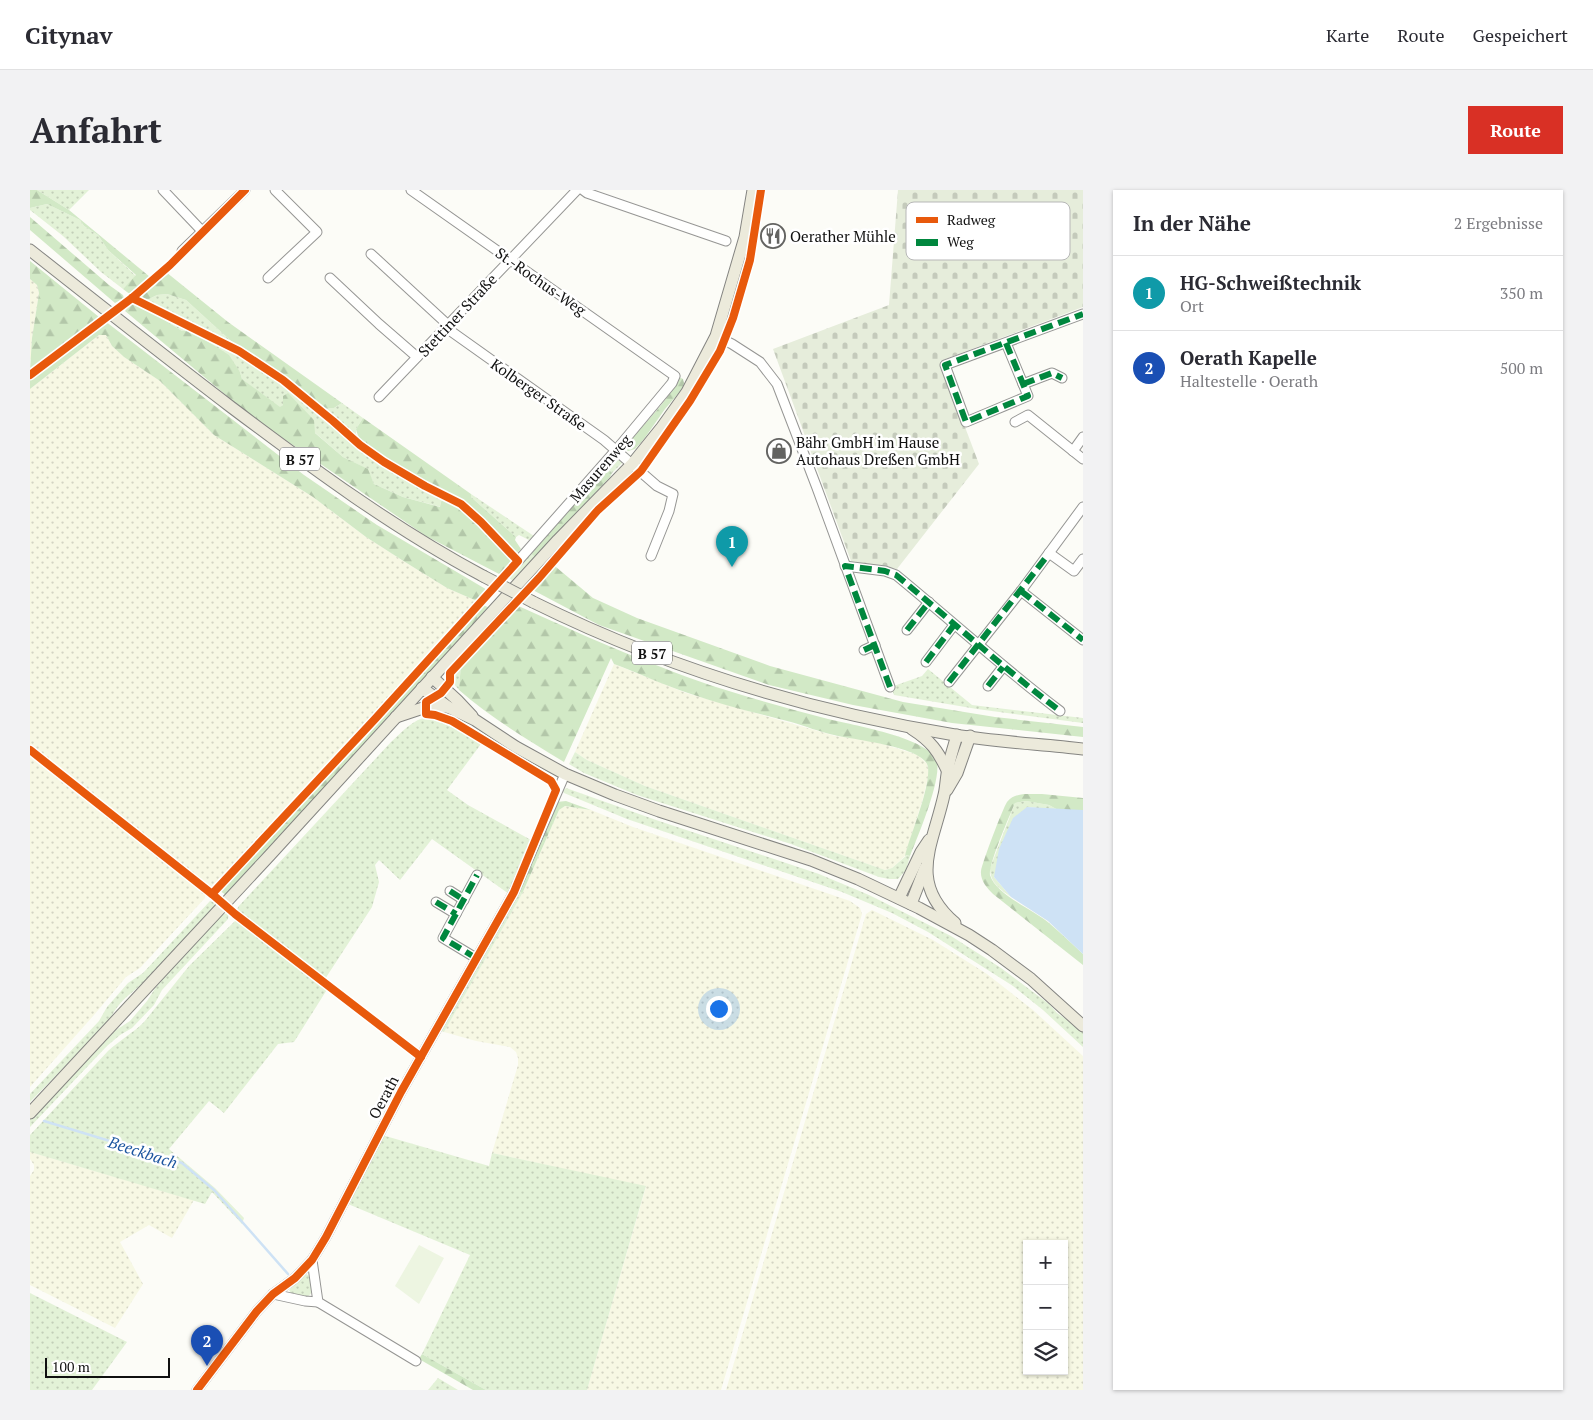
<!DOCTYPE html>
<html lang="de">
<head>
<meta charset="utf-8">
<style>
	body { margin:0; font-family:"PT Serif",serif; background:#f2f2f3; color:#2b2b33 }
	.controls { position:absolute; right:15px; bottom:15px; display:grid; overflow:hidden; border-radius:0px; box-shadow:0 1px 4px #0004 }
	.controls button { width:45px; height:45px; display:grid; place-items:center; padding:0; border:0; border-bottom:1px solid #e1e1e2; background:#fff; color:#2b2b33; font:25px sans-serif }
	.scale { position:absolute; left:15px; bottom:12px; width:125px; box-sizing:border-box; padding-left:5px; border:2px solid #101010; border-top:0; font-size:14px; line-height:18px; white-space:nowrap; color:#101010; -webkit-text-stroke:4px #fff; paint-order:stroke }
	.you { position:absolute; left:688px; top:818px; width:18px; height:18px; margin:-12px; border:4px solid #fff; border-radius:50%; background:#1a73e8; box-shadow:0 0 0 8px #1a73e833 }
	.badge { display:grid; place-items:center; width:32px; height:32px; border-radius:50%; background:#d93025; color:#fff; font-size:16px; font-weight:700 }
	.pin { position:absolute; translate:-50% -41px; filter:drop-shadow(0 1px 2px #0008) }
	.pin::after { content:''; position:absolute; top:26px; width:18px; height:15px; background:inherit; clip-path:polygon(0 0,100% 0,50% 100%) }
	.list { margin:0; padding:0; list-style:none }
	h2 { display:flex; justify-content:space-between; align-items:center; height:65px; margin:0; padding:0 20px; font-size:21px }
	h2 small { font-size:16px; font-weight:400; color:#7c7c81 }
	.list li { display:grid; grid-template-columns:32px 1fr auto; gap:15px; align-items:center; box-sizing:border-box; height:75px; padding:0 20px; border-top:1px solid #e1e1e2 }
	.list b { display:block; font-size:19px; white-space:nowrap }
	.list p { margin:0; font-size:16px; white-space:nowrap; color:#7c7c81 }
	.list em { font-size:16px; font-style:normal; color:#7c7c81 }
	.icon { flex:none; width:28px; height:28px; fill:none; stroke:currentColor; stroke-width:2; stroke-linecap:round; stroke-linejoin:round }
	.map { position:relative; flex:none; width:1053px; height:1200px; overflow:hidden; border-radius:0px }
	header { display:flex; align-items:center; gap:30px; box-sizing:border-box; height:70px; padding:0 25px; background:#fff; border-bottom:1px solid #e1e1e2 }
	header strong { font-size:24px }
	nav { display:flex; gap:28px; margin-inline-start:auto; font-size:18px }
	.intro { display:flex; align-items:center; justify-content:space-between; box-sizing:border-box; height:120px; padding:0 30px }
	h1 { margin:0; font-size:35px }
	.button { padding:12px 22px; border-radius:0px; background:#d93025; color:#fff; font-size:18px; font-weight:700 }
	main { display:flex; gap:30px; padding:0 30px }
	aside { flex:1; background:#fff; border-radius:0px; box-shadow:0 1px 4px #0004 }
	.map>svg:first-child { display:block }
	.farmland { fill:url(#farmland-dots); fill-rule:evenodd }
	.grass { fill:url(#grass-dots) }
	.forest { fill:url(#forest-firs) }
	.cemetery { fill:url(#cemetery-stones) }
	.pitch { fill:#edf5e1 }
	.water { fill:#cee2f5 }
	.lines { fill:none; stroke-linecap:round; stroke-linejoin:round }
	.stream { stroke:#cee2f5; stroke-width:2.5 }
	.minor-casing { stroke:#969694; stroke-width:11 }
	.major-casing { stroke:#848481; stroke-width:13 }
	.minor { stroke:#fffffe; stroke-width:9 }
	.major { stroke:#eceadb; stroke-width:11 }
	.major-bridge-casing { stroke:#848481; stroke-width:13; stroke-linecap:butt }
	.major-bridge { stroke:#eceadb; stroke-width:11 }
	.quiet { stroke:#00873e; stroke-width:6; stroke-dasharray:12 6; stroke-linecap:butt }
	.cycleway-casing { stroke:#fff; stroke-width:11 }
	.cycleway { stroke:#e8590c; stroke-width:8 }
	.labels { text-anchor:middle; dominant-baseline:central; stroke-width:5; stroke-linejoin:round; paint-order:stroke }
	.shield { fill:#fff; stroke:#585858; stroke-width:1 }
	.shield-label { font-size:14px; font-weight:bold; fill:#101010 }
	.poi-label { font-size:15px; fill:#101010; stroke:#fff; text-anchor:start }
	.street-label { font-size:15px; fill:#101010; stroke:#fff }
	.water-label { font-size:16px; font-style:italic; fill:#1c559f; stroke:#fff }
	.key { fill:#fff; stroke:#b7b7b7; stroke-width:1 }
	.key-label { font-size:14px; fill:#101010 }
</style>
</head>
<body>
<header>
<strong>Citynav</strong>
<nav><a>Karte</a><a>Route</a><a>Gespeichert</a></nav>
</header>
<div class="intro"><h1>Anfahrt</h1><a class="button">Route</a></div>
<main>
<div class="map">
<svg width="1053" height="1200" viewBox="0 0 1053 1200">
	<defs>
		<pattern id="farmland-dots" width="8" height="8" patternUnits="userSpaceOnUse" patternTransform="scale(1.25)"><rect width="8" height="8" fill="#f7f8e4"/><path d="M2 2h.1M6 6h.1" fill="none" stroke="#d3d4c3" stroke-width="1.8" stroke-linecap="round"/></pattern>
		<pattern id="grass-dots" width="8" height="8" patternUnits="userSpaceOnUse" patternTransform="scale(1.25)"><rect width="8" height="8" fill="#e3f2d7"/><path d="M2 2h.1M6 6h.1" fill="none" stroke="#c2ceb8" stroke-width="1.8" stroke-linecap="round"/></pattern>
		<pattern id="forest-firs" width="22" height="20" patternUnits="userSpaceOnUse" patternTransform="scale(1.25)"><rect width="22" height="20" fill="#d2e9c6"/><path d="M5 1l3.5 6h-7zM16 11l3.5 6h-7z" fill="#b3c7a9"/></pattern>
		<pattern id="cemetery-stones" width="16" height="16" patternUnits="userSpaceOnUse" patternTransform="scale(1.25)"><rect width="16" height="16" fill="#e6eddb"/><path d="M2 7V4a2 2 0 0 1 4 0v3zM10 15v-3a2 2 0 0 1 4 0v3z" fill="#c4cabb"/></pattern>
	</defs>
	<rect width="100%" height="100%" fill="#fcfcf7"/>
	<g class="farmland">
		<polygon points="0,89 7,95 9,103 2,148 1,169 0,170"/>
		<polygon points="73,144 76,145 82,156 94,167 130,191 184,245 283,307 336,347 375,372 417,398 449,412 184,697 179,698 0,556 0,199 69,145"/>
		<polygon points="584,474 656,503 805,546 843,551 888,565 897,574 899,583 893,608 875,666 862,678 855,680 615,596 557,570 545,562"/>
		<polygon points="0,563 173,701 175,704 175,708 110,778 96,787 64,825 0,897"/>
		<polygon points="535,616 561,620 603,637 820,711 830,718 832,724 691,1200 557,1200 616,997 462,963 488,875 488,868 486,862 480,857 446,851 414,842 492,704 529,620"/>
		<path d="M842 720 903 750 957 784 1003 820 1053 866V1200H696L836 724ZM997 1054H1034V1181H997Z"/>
		<polygon points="0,962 164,1010 142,1048 119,1035 90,1052 113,1094 85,1138 0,1095 0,986 4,980 4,975 0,969"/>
	</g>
	<g class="grass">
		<polygon points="7,0 59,0 39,20"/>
		<polygon points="17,14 50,30 54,36 68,45 78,60 106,86 93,99 71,82 33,46 0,20 0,18"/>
		<polygon points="137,104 156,110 212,161 173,140 139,126 113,112 127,105"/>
		<path d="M106 112C139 131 177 142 209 162 231 176 254 192 274 208 294 224 312 242 332 258 357 278 384 293 413 307L411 317 373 307 344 294 337 279 313 267 253 215 250 218 212 189 210 182 161 141H152Z"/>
		<polygon points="312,213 333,228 326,239 326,244 343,263 293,219 304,218"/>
		<polygon points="590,266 593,272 582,283 580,280 575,279 586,267"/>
		<polygon points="441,304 504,346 499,350 489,345 486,347 441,307"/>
		<polygon points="500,363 505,367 483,391 478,387"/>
		<polygon points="431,473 429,500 423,493 421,485"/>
		<polygon points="898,479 942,515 1053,528 1053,533 947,519 864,505 861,497 892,486"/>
		<path d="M398 527 431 541 451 554 417 600 438 615 501 650 479 704 402 649 370 690 349 670 345 675 349 692 342 717 295 789 207 721 208 717 361 552C372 542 383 529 398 527Z"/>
		<polygon points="545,562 557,570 615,596 855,680 862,678 877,665 880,666 876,680 868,689 859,689 849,687 761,654 607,605 554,583 539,574"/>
		<polygon points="536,598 626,630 789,684 839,705 921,746 971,778 1019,814 1027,823 1053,841 1053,857 1013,820 983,796 898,742 862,723 812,702 597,629 534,603 533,601"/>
		<path d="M996 611 1019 615 1028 620 997 617 964 687 981 707C970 699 960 693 960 678L985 613Z"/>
		<polygon points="489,699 492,704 414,842 412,841 412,837"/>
		<path d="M180 711 184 712 186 717C162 742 140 768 115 791 100 805 88 811 79 831L0 912V904L69 831 77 817 98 793 113 783Z"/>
		<polygon points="199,722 198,729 132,800 124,815 102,838 90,845 77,856 0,937 0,930 29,896 86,840 100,831 117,811 126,797 190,726"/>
		<path d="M205 731 212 732 298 798 264 852 248 854 194 923 179 911 139 959 185 998 214 1028 212 1034 182 1002 175 1014 0 962V945L78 861C90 850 103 843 114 832L159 776Z"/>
		<polygon points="352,945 459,976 462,963 616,996 557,1200 456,1200 392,1164 440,1065 318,1014"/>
		<polygon points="276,1084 281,1087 283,1101 276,1109 262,1105 259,1100"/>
		<polygon points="0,1103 97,1152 62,1200 0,1200"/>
		<polygon points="408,1188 428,1200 398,1200"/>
	</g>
	<g class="forest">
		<polygon points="0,0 7,0 39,20 120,87 101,105 93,99 106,85 78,60 68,45 54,36 50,30 17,14 0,18"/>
		<polygon points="0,27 79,95 93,105 94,108 85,113 0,40"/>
		<polygon points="0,71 69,127 61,136 0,181 2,148 9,103 7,95 0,89"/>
		<polygon points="136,82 198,132 312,213 304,218 293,219 263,195 212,161 156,110 137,104 127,105 113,112 107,108"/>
		<path d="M106 112 152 141H161L199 165 210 182 212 189 250 217 253 215V206L258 203 284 230 285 243 313 267 338 279 344 294 373 307 410 317 413 307C443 321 462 346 484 370L471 385 396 346 254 249 215 221 95 121 99 116Z"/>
		<polygon points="75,131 274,285 347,335 459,401 449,412 417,398 375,372 336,347 283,307 184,245 130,191 94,167 82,156 76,145 69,145 0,199 0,188"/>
		<path d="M649 187 653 189 654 193 653 198 635 219 614 249 605 259 598 261 595 258 597 254C612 236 641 208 649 187Z"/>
		<path d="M333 228 441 304V307L486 347 485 350 491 359 485 365C470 350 456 332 439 319 414 299 331 272 326 239Z"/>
		<polygon points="578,278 582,283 580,287 505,367 500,363 575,279"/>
		<polygon points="520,372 563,408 607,428 740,476 873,512 965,527 1053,537 1053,547 922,533 823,515 739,495 569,435 499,398"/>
		<path d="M484 414C533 436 581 458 631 477 685 499 742 514 798 529 822 535 895 547 906 569 914 585 887 648 880 666L877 665 875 666C879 647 904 590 897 574 888 556 824 550 804 545 790 542 775 536 761 532 726 523 692 515 658 503 633 495 609 483 584 474L581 468 534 572C498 550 461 528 429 500L431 473Z"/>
		<path d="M452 415 458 417C376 517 284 610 196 705L190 701 287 596 330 554 379 497 434 439Z"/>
		<path d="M994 604H1012L1053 608V620H1028L1019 615 996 611 985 613C980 625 958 675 960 685 966 705 1004 720 1019 733 1031 743 1042 754 1053 764V775L963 704C957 698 950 690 951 681 952 673 973 618 977 612 982 606 987 605 994 604Z"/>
		<polygon points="536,611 561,620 535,616 529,620 492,704 489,699 527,612"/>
		<polygon points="392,1164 456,1200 443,1200 389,1169"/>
	</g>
	<polygon class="cemetery" points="868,0 1053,0 1053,117 910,171 949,274 867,379 821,371 743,159 859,115"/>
	<polygon class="pitch" points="389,1055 414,1068 389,1114 365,1096"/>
	<polygon class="water" points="997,617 1053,620 1053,764 1018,731 981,707 964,687 969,659 983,628"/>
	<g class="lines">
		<polyline class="stream" points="14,931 152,973 184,1000 258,1084"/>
		<defs>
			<g id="minor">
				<polyline points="133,0 172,41"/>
				<polyline points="381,0 645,186 642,193 587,259 488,371"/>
				<polyline points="553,0 557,3 696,51"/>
				<polyline points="152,61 215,0"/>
				<polyline points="341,64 417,134"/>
				<polyline points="238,88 287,42 245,0"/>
				<polyline points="300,88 349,134 387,167"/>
				<polyline points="415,137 574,250 627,296 643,304 639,321 621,366"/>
				<polyline points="686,146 702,154 730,172 747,194 787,298 860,497"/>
				<polyline points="976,153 998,206 936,232 915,175 1053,124"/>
				<polyline points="993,194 1022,183 1032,188"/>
				<polyline points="349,207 547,0"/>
				<polyline points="985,232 998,225 1053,269"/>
				<polyline points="1043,261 1053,247"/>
				<polyline points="1019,363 1044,381 1053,369"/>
				<path d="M815 376 855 381 866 385C921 430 973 478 1030 521"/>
				<polyline points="991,401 1053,450"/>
				<polyline points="877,440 899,412"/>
				<polyline points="834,460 845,455"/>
				<polyline points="896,472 924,435"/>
				<polyline points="919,492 991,401 1053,317"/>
				<polyline points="958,496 973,477"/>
				<polyline points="420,701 434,710"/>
				<polyline points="406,712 426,724"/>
				<polyline points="446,768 413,748 447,685"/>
				<polyline points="282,1070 288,1112 386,1171"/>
				<polyline points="243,1104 275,1111 288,1112"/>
				<polyline points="167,1200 227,1121 243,1104 265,1088 282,1070 296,1047 371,902 484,702 535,584"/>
			</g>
			<g id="major">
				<path d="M0 60C67 113 133 165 201 217 282 278 363 338 453 386"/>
				<path d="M503 412C636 478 779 521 925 545 967 552 1010 554 1053 559"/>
				<polyline points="402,487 427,510 442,526"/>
				<polyline points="392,498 418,517 445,530 486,557 535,584 585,605 629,621 781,670 828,689 889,718 939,745 962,760 1001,789 1053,836"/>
				<polyline points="366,527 396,517 418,517"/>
				<path d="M882 539C901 551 908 561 917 580"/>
				<polyline points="917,600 927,583 940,546"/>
				<polyline points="869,708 891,662 899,650"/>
				<polyline points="881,714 895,678"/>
				<path d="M925 733C877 692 903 655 914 605 916 597 916 587 918 579 920 567 924 556 927 545"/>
				<polyline points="0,923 240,665 528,350 603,273 632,237 657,202 686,146 715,47 723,0"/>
			</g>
		</defs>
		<use href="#minor" class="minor-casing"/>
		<use href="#major" class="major-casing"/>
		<use href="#minor" class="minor"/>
		<use href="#major" class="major"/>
		<defs>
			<polyline id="major-bridge" points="453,386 503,412"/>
		</defs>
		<use href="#major-bridge" class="major-bridge-casing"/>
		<use href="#major-bridge" class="major-bridge"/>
		<g class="quiet">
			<polyline points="976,153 998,206 936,232 915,175 1053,124"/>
			<polyline points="993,194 1022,183 1032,188"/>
			<polyline points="991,401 1053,450"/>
			<polyline points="877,440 899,412"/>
			<polyline points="834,460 845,455"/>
			<polyline points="896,472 924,435"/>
			<polyline points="919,492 1017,366"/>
			<polyline points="958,496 973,477"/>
			<path d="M860 497 815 376 855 381 866 385C921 430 973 478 1030 521"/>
			<polyline points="420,701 434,710"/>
			<polyline points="406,712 426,724"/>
			<polyline points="446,768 413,748 447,685"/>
		</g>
		<defs>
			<g id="cycleway">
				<polyline points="102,108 209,161 253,190 303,231 330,255 354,272 395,296 431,314 451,332 488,371 345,529 182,704"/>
				<polyline points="0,185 102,108 140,75 215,0"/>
				<polyline points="0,560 182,704 205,724 391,867"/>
				<polyline points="167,1200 227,1121 243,1104 265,1088 282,1070 296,1047 371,902 484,702 526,600 521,591 422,531 405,525 396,524 396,512 411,503 420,492 420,483 509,388 568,320 611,281 660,211 690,161 703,128 720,70 731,0"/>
			</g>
		</defs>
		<use href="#cycleway" class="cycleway-casing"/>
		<use href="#cycleway" class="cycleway"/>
	</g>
	<defs>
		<symbol id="restaurant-ring" viewBox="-11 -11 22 22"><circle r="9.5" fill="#fff" stroke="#636361" stroke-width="1.5"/><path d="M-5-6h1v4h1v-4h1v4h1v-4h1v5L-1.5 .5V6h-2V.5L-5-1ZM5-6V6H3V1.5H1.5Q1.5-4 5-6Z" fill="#636361"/></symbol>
		<symbol id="shop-ring" viewBox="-11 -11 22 22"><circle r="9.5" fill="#fff" stroke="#636361" stroke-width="1.5"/><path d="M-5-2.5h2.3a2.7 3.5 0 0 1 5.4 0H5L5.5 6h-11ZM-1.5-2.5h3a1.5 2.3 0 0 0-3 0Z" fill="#636361"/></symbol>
	</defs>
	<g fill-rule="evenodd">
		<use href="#restaurant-ring" x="729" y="32" width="28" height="28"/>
		<use href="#shop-ring" x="735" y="247" width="28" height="28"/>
	</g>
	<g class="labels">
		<g class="shield">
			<rect x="250" y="257.5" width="40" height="23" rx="4"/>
			<rect x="602" y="451.5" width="40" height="23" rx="4"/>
		</g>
		<g class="shield-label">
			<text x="270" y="269">B 57</text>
			<text x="622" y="463">B 57</text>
		</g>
		<g class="poi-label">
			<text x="760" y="46">Oerather Mühle</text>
			<text x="766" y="252">Bähr GmbH im Hause<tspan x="766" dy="17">Autohaus Dreßen GmbH</tspan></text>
		</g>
		<g class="street-label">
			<text transform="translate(511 91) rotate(35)">St.-Rochus-Weg</text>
			<text transform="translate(427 125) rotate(-47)">Stettiner Straße</text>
			<text transform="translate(509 204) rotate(35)">Kolberger Straße</text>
			<text transform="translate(570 278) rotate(-49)">Masurenweg</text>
			<text transform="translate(353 907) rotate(-62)">Oerath</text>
		</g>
		<g class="water-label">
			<text transform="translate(113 962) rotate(18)">Beeckbach</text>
		</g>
	</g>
	<rect x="876" y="12" width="164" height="58" rx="8" class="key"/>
	<rect x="886" y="27" width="22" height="6" fill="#e8590c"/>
	<rect x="886" y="49" width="22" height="7" fill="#00873e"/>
	<g class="key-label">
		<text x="917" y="35">Radweg</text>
		<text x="917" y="57">Weg</text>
	</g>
</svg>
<div class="controls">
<button>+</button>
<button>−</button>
<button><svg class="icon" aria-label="layers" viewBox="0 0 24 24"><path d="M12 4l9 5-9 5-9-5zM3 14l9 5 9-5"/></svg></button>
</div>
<div class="scale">100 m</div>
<div class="you"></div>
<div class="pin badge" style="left:702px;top:377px;background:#0f9aa8">1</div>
<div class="pin badge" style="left:177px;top:1176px;background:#1a4fb4">2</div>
</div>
<aside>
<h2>In der Nähe<small>2 Ergebnisse</small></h2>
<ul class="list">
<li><span class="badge" style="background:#0f9aa8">1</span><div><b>HG-Schweißtechnik</b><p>Ort</p></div><em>350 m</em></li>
<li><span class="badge" style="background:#1a4fb4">2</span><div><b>Oerath Kapelle</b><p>Haltestelle · Oerath</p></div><em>500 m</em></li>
</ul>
</aside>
</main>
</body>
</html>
